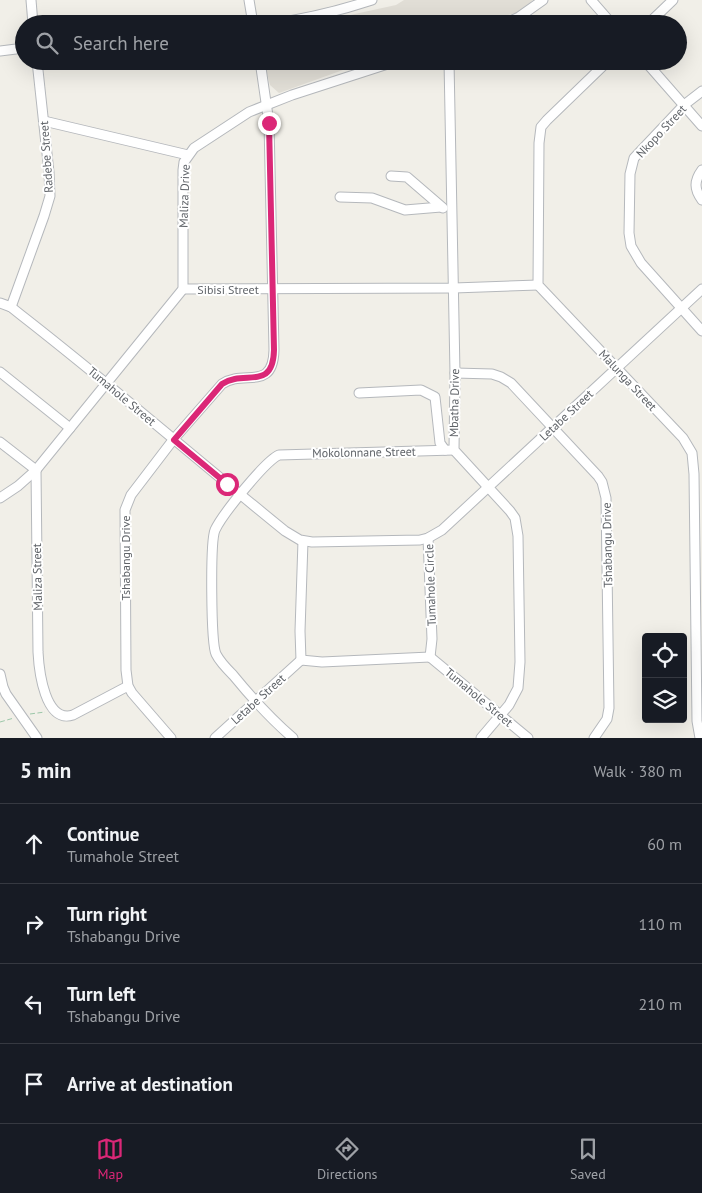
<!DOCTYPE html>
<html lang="en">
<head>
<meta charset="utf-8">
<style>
	body { margin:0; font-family:"PT Sans",sans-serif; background:#20242c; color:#f1f3f6 }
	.controls { position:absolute; right:15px; bottom:15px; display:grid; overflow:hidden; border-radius:5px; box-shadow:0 5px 20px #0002 }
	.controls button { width:45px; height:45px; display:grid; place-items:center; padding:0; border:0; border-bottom:1px solid #363941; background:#171b24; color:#f1f3f6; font:25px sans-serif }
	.stop { position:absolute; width:15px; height:15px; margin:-11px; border:4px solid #db2777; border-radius:50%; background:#fff }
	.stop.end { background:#db2777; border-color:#fff; box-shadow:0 1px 5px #0008 }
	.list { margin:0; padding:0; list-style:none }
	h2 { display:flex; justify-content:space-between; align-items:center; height:65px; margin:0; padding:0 20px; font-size:21px }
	h2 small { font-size:16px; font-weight:400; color:#9ea1a6 }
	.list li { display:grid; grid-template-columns:32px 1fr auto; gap:15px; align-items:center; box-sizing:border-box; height:80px; padding:0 20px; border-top:1px solid #363941 }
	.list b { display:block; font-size:19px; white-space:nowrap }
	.list p { margin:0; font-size:16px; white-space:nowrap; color:#9ea1a6 }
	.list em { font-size:16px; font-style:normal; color:#9ea1a6 }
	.icon { flex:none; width:28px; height:28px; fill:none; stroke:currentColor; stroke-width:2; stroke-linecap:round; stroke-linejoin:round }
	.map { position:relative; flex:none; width:702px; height:738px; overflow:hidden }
	.search { position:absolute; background:#171b24; box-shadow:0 5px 20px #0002; left:15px; right:15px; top:15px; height:55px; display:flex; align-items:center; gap:12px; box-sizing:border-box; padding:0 18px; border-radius:28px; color:#9ea1a6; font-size:19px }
	.sheet { height:385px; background:#171b24 }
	nav { display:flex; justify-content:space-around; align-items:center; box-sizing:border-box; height:70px; border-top:1px solid #363941; background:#171b24; font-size:14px; color:#9ea1a6 }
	nav a { display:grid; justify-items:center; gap:2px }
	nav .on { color:#db2777 }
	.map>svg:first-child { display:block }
	.education { fill:#e1ded6 }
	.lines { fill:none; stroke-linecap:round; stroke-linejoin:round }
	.minor-casing { stroke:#b5b8bc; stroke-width:11 }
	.path { stroke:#9cc7a9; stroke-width:1; stroke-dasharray:5 2.5; stroke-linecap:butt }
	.minor { stroke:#fff; stroke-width:9 }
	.route { stroke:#db2777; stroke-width:6 }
	.labels { text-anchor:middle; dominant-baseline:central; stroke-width:4; stroke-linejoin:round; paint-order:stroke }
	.street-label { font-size:12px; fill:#5f6368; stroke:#fff }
</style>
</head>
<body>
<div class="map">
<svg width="702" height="738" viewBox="0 0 702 738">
	<rect width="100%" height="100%" fill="#f1efe8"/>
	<g class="education">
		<polygon points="404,0 533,0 521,11 481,24 309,24 396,5"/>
		<polygon points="264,61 368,61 279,93 270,85"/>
	</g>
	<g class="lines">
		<defs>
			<g id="minor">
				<polyline points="31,0 33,24"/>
				<polyline points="249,0 253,24"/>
				<polyline points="591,0 612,24"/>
				<path d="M270 24C305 19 339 11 372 0"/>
				<polyline points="504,24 519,17 543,0"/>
				<polyline points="648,24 673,0"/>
				<polyline points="0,51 24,48"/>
				<polyline points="449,61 455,373 454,450 510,511 515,518 518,536 520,662 518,688 509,705 481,738"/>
				<polyline points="608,61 547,120 541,127 539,143 538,285 683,438 692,453 694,474 697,721 700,738"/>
				<polyline points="645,61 702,126"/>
				<polyline points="702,91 684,105 634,158 630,174 629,233 631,246 641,263 702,331"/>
				<polyline points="44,121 188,155"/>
				<path d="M702 170C694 181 694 189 702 200"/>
				<polyline points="391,176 407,177 443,208"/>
				<polyline points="340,197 372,198 405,210 441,207"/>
				<polyline points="183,289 454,288 538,285"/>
				<path d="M0 303 11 307 21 315C111 385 196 459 285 531L300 540 312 542 420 540 428 538 442 530 702 289"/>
				<polyline points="11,307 44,216 50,196 49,172 37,61"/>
				<polyline points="0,372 70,428"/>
				<polyline points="455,373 492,374 501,377 511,383 598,476 602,482 606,498 609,708 607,719 594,738"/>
				<polyline points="359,393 421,390 435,397 440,443 445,450"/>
				<polyline points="0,442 36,470"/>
				<path d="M36 470 38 652C39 671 45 724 73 715L128 686"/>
				<polyline points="0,498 18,486 36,470 183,289 183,170 184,162 194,148 249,112 292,95 397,61"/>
				<polyline points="428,538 432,639 430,657"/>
				<polyline points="430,657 528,738"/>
				<polyline points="301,660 322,662 430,657"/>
				<polyline points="301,660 300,631 303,541"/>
				<polyline points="0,674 3,687 6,694 37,738"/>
				<path d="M171 738 132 693 128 686 126 670 125 510 131 495 173 440 222 384C244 369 273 392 274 350L269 123 260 61"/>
				<polyline points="215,738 301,660"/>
				<path d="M293 738C271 719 251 697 233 675 227 669 220 662 216 654 211 643 210 542 215 530 222 515 265 461 279 455L454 450"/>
			</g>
		</defs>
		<use href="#minor" class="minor-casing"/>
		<g class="path">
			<polyline points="30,714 45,712"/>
			<polyline points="0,722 14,718"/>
		</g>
		<use href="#minor" class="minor"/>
	</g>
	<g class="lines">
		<path class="route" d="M227 484 174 440 222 384C244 369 273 392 274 350L269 123"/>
	</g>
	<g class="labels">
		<g class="street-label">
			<text transform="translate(661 131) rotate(-47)">Nkopo Street</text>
			<text transform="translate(46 157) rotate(-94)">Radebe Street</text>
			<text transform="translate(184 196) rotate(-88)">Maliza Drive</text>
			<text x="228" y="289">Sibisi Street</text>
			<text transform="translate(628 380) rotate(47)">Malunga Street</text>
			<text transform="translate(122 396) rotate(40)">Tumahole Street</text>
			<text transform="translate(454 403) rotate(-89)">Mbatha Drive</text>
			<text transform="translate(566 415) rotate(-43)">Letabe Street</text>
			<text transform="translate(364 452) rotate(-1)">Mokolonnane Street</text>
			<text transform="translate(607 545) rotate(-91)">Tshabangu Drive</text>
			<text transform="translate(125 558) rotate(-90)">Tshabangu Drive</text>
			<text transform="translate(37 577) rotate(-91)">Maliza Street</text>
			<text transform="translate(430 585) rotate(-92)">Tumahole Circle</text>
			<text transform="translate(479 697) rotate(40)">Tumahole Street</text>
			<text transform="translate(258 699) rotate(-42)">Letabe Street</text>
		</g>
	</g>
</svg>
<div class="controls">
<button><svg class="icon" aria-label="locate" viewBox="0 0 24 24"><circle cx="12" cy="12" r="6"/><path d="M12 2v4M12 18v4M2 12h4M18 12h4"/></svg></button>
<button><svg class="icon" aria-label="layers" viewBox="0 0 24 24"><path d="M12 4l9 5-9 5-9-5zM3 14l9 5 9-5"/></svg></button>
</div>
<div class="stop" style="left:227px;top:484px"></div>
<div class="stop end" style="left:269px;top:123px"></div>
<div class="search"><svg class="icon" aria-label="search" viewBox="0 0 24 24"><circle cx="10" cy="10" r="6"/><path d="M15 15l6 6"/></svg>Search here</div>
</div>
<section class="sheet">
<h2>5 min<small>Walk · 380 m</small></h2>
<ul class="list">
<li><svg class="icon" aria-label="ahead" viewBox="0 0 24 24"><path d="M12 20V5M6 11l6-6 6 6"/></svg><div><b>Continue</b><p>Tumahole Street</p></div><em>60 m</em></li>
<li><svg class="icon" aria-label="right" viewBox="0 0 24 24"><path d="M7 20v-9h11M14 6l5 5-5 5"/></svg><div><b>Turn right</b><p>Tshabangu Drive</p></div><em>110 m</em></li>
<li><svg class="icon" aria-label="left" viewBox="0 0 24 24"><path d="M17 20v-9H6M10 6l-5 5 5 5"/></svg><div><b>Turn left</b><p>Tshabangu Drive</p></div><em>210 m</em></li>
<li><svg class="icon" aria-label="arrive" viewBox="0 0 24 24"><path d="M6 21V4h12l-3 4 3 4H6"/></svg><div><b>Arrive at destination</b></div></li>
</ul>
</section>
<nav>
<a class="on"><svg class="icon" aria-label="map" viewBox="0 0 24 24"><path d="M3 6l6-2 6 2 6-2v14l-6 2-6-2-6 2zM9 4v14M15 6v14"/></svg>Map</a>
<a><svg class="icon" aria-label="directions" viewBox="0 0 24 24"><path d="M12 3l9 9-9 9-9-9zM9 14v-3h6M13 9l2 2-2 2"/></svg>Directions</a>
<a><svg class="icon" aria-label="saved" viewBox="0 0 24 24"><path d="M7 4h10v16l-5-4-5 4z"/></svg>Saved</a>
</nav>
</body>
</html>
